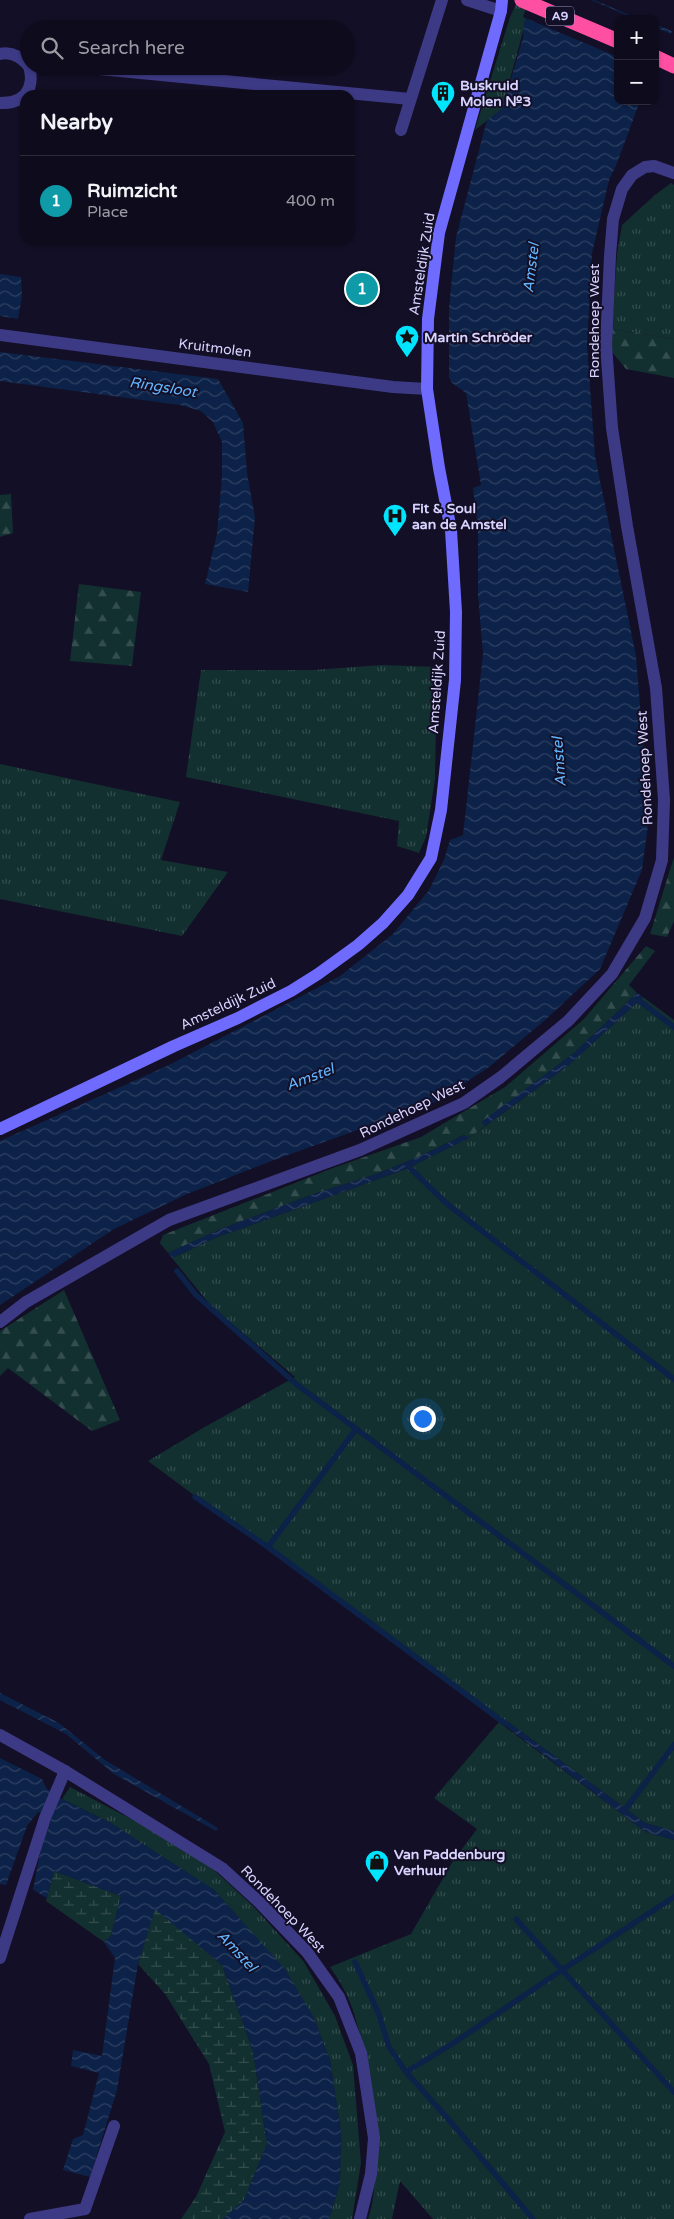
<!DOCTYPE html>
<html lang="en">
<head>
<meta charset="utf-8">
<style>
	body { margin:0; font-family:"Varela Round",sans-serif; background:#1c1929; color:#f1f3f6 }
	.controls { position:absolute; right:15px; top:15px; display:grid; overflow:hidden; border-radius:10px; box-shadow:0 1px 4px #0004 }
	.controls button { width:45px; height:45px; display:grid; place-items:center; padding:0; border:0; border-bottom:1px solid #2e2b3b; background:#0e0b1c; color:#f1f3f6; font:25px sans-serif }
	.you { position:absolute; left:422px; top:1418px; width:18px; height:18px; margin:-12px; border:4px solid #fff; border-radius:50%; background:#1a73e8; box-shadow:0 0 0 8px #1a73e833 }
	.badge { display:grid; place-items:center; width:32px; height:32px; border-radius:50%; background:#7c3aed; color:#fff; font-size:16px; font-weight:700 }
	.pin { position:absolute; translate:-50% -50%; border:2px solid #fff; box-shadow:0 1px 5px #0006 }
	.list { margin:0; padding:0; list-style:none }
	h2 { display:flex; justify-content:space-between; align-items:center; height:65px; margin:0; padding:0 20px; font-size:21px }
	h2 small { font-size:16px; font-weight:400; color:#9b9ba3 }
	.list li { display:grid; grid-template-columns:32px 1fr auto; gap:15px; align-items:center; box-sizing:border-box; height:90px; padding:0 20px; border-top:1px solid #2e2b3b }
	.list b { display:block; font-size:19px; white-space:nowrap }
	.list p { margin:0; font-size:16px; white-space:nowrap; color:#9b9ba3 }
	.list em { font-size:16px; font-style:normal; color:#9b9ba3 }
	.icon { flex:none; width:28px; height:28px; fill:none; stroke:currentColor; stroke-width:2; stroke-linecap:round; stroke-linejoin:round }
	.map { position:relative; flex:none; width:674px; height:2219px; overflow:hidden }
	.search { position:absolute; background:#0e0b1c; box-shadow:0 1px 4px #0004; left:20px; top:20px; width:335px; height:55px; display:flex; align-items:center; gap:12px; box-sizing:border-box; padding:0 18px; border-radius:28px; color:#9b9ba3; font-size:19px }
	.panel { position:absolute; background:#0e0b1c; box-shadow:0 1px 4px #0004; left:20px; top:90px; width:335px; height:155px; border-radius:15px }
	.map>svg:first-child { display:block }
	.grass { fill:url(#grass-tufts) }
	.forest { fill:url(#forest-firs) }
	.wetland { fill:url(#wetland-marsh) }
	.water { fill:url(#water-waves) }
	.pier { fill:#130f26 }
	.lines { fill:none; stroke-linecap:round; stroke-linejoin:round }
	.stream { stroke:#0c2248; stroke-width:5.5 }
	.street { stroke:#3d3a85; stroke-width:12 }
	.secondary { stroke:#6f6bff; stroke-width:12 }
	.highway { stroke:#ff4fa3; stroke-width:15 }
	.labels { text-anchor:middle; dominant-baseline:central; stroke-width:4; stroke-linejoin:round; paint-order:stroke }
	.shield { fill:#130f26; stroke:#9e99be; stroke-width:1 }
	.shield-label { font-size:12px; font-weight:bold; fill:#d9d4ff }
	.poi-label { font-size:14px; font-weight:bold; fill:#d9d4ff; stroke:#130f26; text-anchor:start }
	.street-label { font-size:14px; fill:#d9d4ff; stroke:#130f26 }
	.water-label { font-size:15px; font-style:italic; fill:#62b6ff; stroke:#130f26 }
</style>
</head>
<body>
<div class="map">
<svg width="674" height="2219" viewBox="0 0 674 2219">
	<defs>
		<pattern id="grass-tufts" width="24" height="20" patternUnits="userSpaceOnUse" patternTransform="scale(1.25)"><rect width="24" height="20" fill="#12302f"/><path d="M3 7l-1-3M5 7V3M7 7l1-3M15 17l-1-3M17 17v-4M19 17l1-3" fill="none" stroke="#344d4e"/></pattern>
		<pattern id="forest-firs" width="22" height="20" patternUnits="userSpaceOnUse" patternTransform="scale(1.25)"><rect width="22" height="20" fill="#12302f"/><path d="M5 1l3.5 6h-7zM16 11l3.5 6h-7z" fill="#344d4e"/></pattern>
		<pattern id="wetland-marsh" width="20" height="14" patternUnits="userSpaceOnUse" patternTransform="scale(1.25)"><rect width="20" height="14" fill="#12302f"/><path d="M1 5h8M5 5V1M11 12h8M15 12V8" fill="none" stroke="#344d4e"/></pattern>
		<pattern id="water-waves" width="16" height="10" patternUnits="userSpaceOnUse" patternTransform="scale(1.25)"><rect width="16" height="10" fill="#0c2248"/><path d="M0 5q4-4 8 0t8 0" fill="none" stroke="#2f4163"/></pattern>
	</defs>
	<rect width="100%" height="100%" fill="#130f26"/>
	<g class="grass">
		<polygon points="518,0 531,2 502,109 475,130 510,17"/>
		<polygon points="671,183 674,185 674,339 612,329 617,254 622,225 655,195"/>
		<polygon points="382,665 437,667 435,779 426,837 419,853 397,846 399,821 186,777 201,670 313,670"/>
		<polygon points="0,764 180,802 161,860 228,872 182,936 0,899"/>
		<path d="M643 997 674 1020V1831L645 1823 507 1721 500 1723 646 1832 674 1840V2219H433L400 2181 392 2219H368C385 2176 368 2043 349 2000 344 1988 337 1977 330 1967L411 1934 453 1861 477 1829 434 1798 499 1722 148 1461 203 1428 295 1377 211 1306 172 1258 215 1238 406 1169 469 1138 569 1065Z"/>
		<polygon points="70,1787 150,1829 214,1870 254,1907 304,1962 335,2016 353,2065 361,2163 352,2219 329,2219 340,2183 341,2132 330,2060 313,2016 237,1916 214,1890 109,1822 62,1799"/>
	</g>
	<g class="forest">
		<polygon points="612,329 674,339 674,378 626,369 612,352"/>
		<polygon points="11,494 13,533 0,537 0,495"/>
		<polygon points="79,584 141,592 132,666 70,661"/>
		<polygon points="674,857 674,921 667,937 650,934"/>
		<polygon points="646,946 655,951 629,985 637,993 574,1053 482,1122 485,1126 469,1138 464,1135 418,1157 377,1174 314,1194 221,1229 168,1253 160,1243 163,1235 333,1168 421,1137 505,1087 584,1019"/>
		<polygon points="64,1290 120,1420 92,1431 8,1368 0,1376 0,1331"/>
	</g>
	<g class="wetland">
		<polygon points="54,1871 121,1896 111,1936 104,1942 46,1901"/>
		<polygon points="155,1908 222,1965 253,2051 267,2144 244,2200 223,2219 181,2219 196,2197 225,2132 209,2064 165,1994 138,1964"/>
	</g>
	<g class="water">
		<polygon points="533,0 674,0 673,29 655,67 655,19 618,19 618,101 640,101 617,163 609,180 592,253 587,345 595,456 636,656 649,817 642,870 600,969 544,1021 489,1067 438,1101 274,1160 187,1194 114,1229 0,1305 0,1141 167,1066 340,976 393,934 429,890 444,860 450,840 463,835 483,654 478,595 478,529 473,488 481,485 466,393 452,383 449,377 449,308 456,237 487,120 502,109 523,38 524,23"/>
		<polygon points="0,274 21,277 22,296 18,319 0,316"/>
		<polygon points="0,352 218,379 243,423 247,473 255,517 248,592 205,584 217,534 222,476 222,442 213,422 201,411 180,405 0,381"/>
		<polygon points="637,993 643,997 569,1065 485,1126 481,1122 574,1053"/>
		<polygon points="464,1135 469,1138 406,1169 215,1238 172,1258 168,1253 221,1229 314,1194 377,1174 418,1157"/>
		<polygon points="0,1693 59,1723 105,1760 218,1828 216,1831 114,1774 66,1734 0,1700"/>
		<polygon points="507,1721 645,1823 674,1831 674,1840 646,1832 500,1722"/>
		<polygon points="0,1758 42,1779 47,1789 62,1799 109,1822 213,1889 285,1969 313,2016 330,2060 341,2132 340,2183 329,2219 223,2219 244,2200 267,2144 253,2051 222,1965 155,1909 138,1964 117,2090 90,2177 63,2170 73,2139 83,2135 99,2073 71,2066 73,2050 102,2056 115,1958 104,1942 111,1936 121,1896 54,1871 47,1898 33,1890 41,1848 52,1817 38,1812 27,1826 6,1885 0,1884"/>
	</g>
	<g class="pier">
		<polygon points="529,0 591,0 635,19 618,19 618,57 523,17"/>
		<polygon points="594,0 674,0 674,32 655,24 655,19 639,19"/>
		<polygon points="655,27 673,35 655,70"/>
	</g>
	<g class="lines">
		<g class="stream">
			<polyline points="637,999 674,1027"/>
			<polyline points="408,1166 446,1203 674,1379"/>
			<polyline points="177,1271 196,1295 296,1384 674,1666"/>
			<polyline points="195,1497 268,1547 356,1429"/>
			<polyline points="268,1547 506,1724"/>
			<polyline points="627,1807 674,1745"/>
			<polyline points="674,1897 562,1970 674,2092"/>
			<polyline points="516,1919 562,1970 452,2044 406,2072 450,2121 533,2219"/>
			<polyline points="355,1962 378,2012 389,2047 406,2072"/>
		</g>
		<g class="street">
			<polyline points="467,0 501,11"/>
			<path d="M0 54C12 51 21 57 29 66"/>
			<polyline points="79,67 410,99"/>
			<path d="M25 95C32 86 32 77 29 66"/>
			<path d="M0 103C10 103 17 102 25 95"/>
			<polyline points="401,130 442,0"/>
			<polyline points="0,335 393,387 427,389"/>
			<polyline points="0,1322 26,1302 169,1220 360,1150 464,1103 501,1077 568,1021 612,974 645,918 662,860 664,800 656,688 627,526 612,428 606,345 610,256 613,219 622,189 632,175 645,167 654,166 674,173"/>
			<polyline points="0,1735 65,1771 222,1868 258,1901 307,1952 339,1997 361,2053 374,2138 371,2174 360,2219"/>
			<polyline points="0,1958 45,1818 65,1771"/>
			<polyline points="30,2219 85,2209 114,2126"/>
		</g>
		<polyline class="secondary" points="0,1129 174,1046 238,1018 291,991 318,974 358,945 383,923 408,895 431,858 441,810 455,680 456,612 451,530 439,468 427,389 428,319 439,233 501,11 502,0"/>
		<g class="highway">
			<polyline points="522,0 618,41"/>
			<polyline points="655,57 674,66"/>
		</g>
	</g>
	<defs>
		<symbol id="building-pin" viewBox="-11 -11 22 30"><path d="M0 17L-7.5 6A9.5 9.5 0 1 1 7.5 6Z" fill="#00e5ff" stroke="#130f26"/><path d="M-4-6H4V6H1V3H-1V6H-4ZM-2.5-4.3h1.7v1.8h-1.7ZM.8-4.3h1.7v1.8H.8ZM-2.5-1h1.7V.8h-1.7ZM.8-1h1.7V.8H.8Z" fill="#111"/></symbol>
		<symbol id="sight-pin" viewBox="-11 -11 22 30"><path d="M0 17L-7.5 6A9.5 9.5 0 1 1 7.5 6Z" fill="#00e5ff" stroke="#130f26"/><path d="M0-6L1.8-2.2L6-1.7L2.9 1.2L3.7 5.4L0 3.3L-3.7 5.4L-2.9 1.2L-6-1.7L-1.8-2.2Z" fill="#111"/></symbol>
		<symbol id="hospital-pin" viewBox="-11 -11 22 30"><path d="M0 17L-7.5 6A9.5 9.5 0 1 1 7.5 6Z" fill="#00e5ff" stroke="#130f26"/><path d="M-5-5h3v3.5h4V-5h3V5h-3V1.5h-4V5h-3Z" fill="#111"/></symbol>
		<symbol id="shop-pin" viewBox="-11 -11 22 30"><path d="M0 17L-7.5 6A9.5 9.5 0 1 1 7.5 6Z" fill="#00e5ff" stroke="#130f26"/><path d="M-5-2.5h2.3a2.7 3.5 0 0 1 5.4 0H5L5.5 6h-11ZM-1.5-2.5h3a1.5 2.3 0 0 0-3 0Z" fill="#111"/></symbol>
	</defs>
	<g fill-rule="evenodd">
		<use href="#building-pin" x="429" y="79" width="28" height="38"/>
		<use href="#sight-pin" x="393" y="323" width="28" height="38"/>
		<use href="#hospital-pin" x="381" y="502" width="28" height="38"/>
		<use href="#shop-pin" x="363" y="1848" width="28" height="38"/>
	</g>
	<g class="labels">
		<rect class="shield" x="546" y="6.5" width="28" height="19" rx="4"/>
		<g class="shield-label">
			<text x="560" y="16">A9</text>
		</g>
		<g class="poi-label">
			<text x="460" y="85">Buskruid<tspan x="460" dy="16">Molen №3</tspan></text>
			<text x="424" y="337">Martin Schröder</text>
			<text x="412" y="508">Fit &amp; Soul<tspan x="412" dy="16">aan de Amstel</tspan></text>
			<text x="394" y="1854">Van Paddenburg<tspan x="394" dy="16">Verhuur</tspan></text>
		</g>
		<g class="street-label">
			<text transform="translate(422 264) rotate(-81)">Amsteldijk Zuid</text>
			<text transform="translate(594 321) rotate(-90)">Rondehoep West</text>
			<text transform="translate(215 348) rotate(7)">Kruitmolen</text>
			<text transform="translate(437 682) rotate(-86)">Amsteldijk Zuid</text>
			<text transform="translate(645 768) rotate(-93)">Rondehoep West</text>
			<text transform="translate(228 1004) rotate(-25)">Amsteldijk Zuid</text>
			<text transform="translate(412 1109) rotate(-26)">Rondehoep West</text>
			<text transform="translate(283 1909) rotate(46)">Rondehoep West</text>
		</g>
		<g class="water-label">
			<text transform="translate(531 268) rotate(-83)">Amstel</text>
			<text transform="translate(163 387) rotate(9)">Ringsloot</text>
			<text transform="translate(559 762) rotate(-94)">Amstel</text>
			<text transform="translate(310 1077) rotate(-21)">Amstel</text>
			<text transform="translate(237 1951) rotate(47)">Amstel</text>
		</g>
	</g>
</svg>
<div class="controls">
<button>+</button>
<button>−</button>
</div>
<div class="you"></div>
<div class="pin badge" style="left:362px;top:289px;background:#0f9aa8">1</div>
<div class="search"><svg class="icon" aria-label="search" viewBox="0 0 24 24"><circle cx="10" cy="10" r="6"/><path d="M15 15l6 6"/></svg>Search here</div>
<section class="panel">
<h2>Nearby<small></small></h2>
<ul class="list">
<li><span class="badge" style="background:#0f9aa8">1</span><div><b>Ruimzicht</b><p>Place</p></div><em>400 m</em></li>
</ul>
</section>
</div>
</body>
</html>
